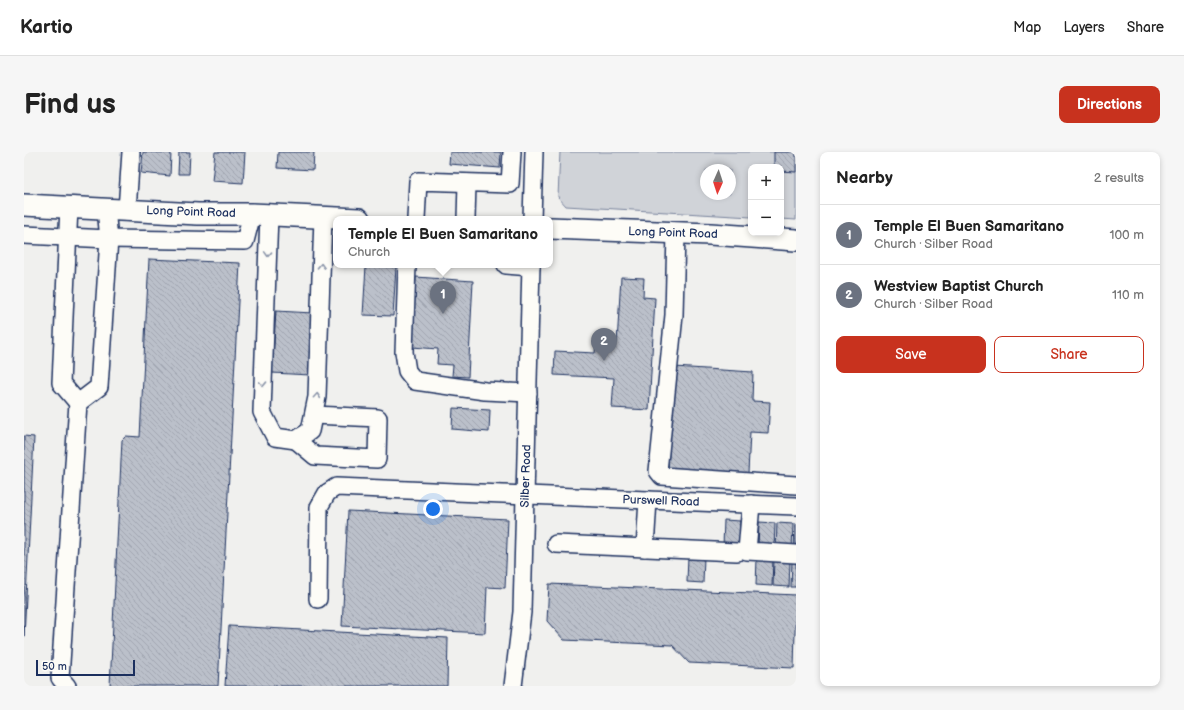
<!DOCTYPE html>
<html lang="en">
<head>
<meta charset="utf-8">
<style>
	body { margin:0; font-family:"Balsamiq Sans",sans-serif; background:#f6f6f6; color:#222 }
	.controls { position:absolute; right:12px; top:12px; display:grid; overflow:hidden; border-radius:8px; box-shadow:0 2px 6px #0003 }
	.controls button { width:36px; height:36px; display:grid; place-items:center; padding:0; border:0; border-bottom:1px solid #e0e0e0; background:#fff; color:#222; font:20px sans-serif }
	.compass { position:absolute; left:676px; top:12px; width:36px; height:36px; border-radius:50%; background:#fff; box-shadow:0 2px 6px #0003; rotate:183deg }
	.scale { position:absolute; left:12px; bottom:10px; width:99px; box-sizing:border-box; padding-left:4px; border:2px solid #1b2f5e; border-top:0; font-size:11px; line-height:14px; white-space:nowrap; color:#1b2f5e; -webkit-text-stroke:3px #fdfcf7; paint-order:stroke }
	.you { position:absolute; left:409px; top:357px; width:14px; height:14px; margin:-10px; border:3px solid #fff; border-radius:50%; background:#1a73e8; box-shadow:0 0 0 6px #1a73e833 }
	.badge { display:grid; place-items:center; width:26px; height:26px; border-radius:50%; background:#c8321e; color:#fff; font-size:13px; font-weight:700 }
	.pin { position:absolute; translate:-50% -33px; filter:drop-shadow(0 1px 2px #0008) }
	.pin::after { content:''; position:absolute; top:21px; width:14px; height:12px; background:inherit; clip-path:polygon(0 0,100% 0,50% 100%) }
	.popup { position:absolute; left:309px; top:64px; width:220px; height:52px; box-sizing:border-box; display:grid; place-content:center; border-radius:8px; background:#fff; filter:drop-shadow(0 1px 3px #0005); font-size:13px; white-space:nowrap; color:#767676 }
	.popup b { font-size:15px; color:#222 }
	.popup::after { content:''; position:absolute; left:50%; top:100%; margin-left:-8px; border:8px solid transparent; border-top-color:#fff }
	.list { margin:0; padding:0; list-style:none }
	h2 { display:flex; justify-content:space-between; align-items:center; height:52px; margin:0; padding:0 16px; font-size:17px }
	h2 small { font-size:13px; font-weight:400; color:#767676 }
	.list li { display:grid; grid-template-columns:26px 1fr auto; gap:12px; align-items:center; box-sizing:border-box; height:60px; padding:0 16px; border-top:1px solid #e0e0e0 }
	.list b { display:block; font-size:15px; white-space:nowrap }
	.list p { margin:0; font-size:13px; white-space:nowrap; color:#767676 }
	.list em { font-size:13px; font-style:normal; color:#767676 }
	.actions { display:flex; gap:8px; padding:12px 16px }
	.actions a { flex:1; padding:9px 0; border:1px solid #c8321e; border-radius:8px; text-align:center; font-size:14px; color:#c8321e }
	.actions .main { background:#c8321e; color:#fff }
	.map { position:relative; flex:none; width:772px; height:534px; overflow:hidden; border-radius:8px }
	header { display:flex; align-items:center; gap:24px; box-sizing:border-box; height:56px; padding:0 20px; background:#fff; border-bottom:1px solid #e0e0e0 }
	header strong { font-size:19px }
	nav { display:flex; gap:22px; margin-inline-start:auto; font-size:14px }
	.intro { display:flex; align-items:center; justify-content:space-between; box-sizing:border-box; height:96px; padding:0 24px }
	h1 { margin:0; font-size:28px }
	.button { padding:10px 18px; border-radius:8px; background:#c8321e; color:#fff; font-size:14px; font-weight:700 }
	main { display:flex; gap:24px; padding:0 24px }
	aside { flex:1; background:#fff; border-radius:8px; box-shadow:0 2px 6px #0003 }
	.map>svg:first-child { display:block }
	.pitch { fill:#d0d3d8; stroke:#76819b; fill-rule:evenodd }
	.building { fill:url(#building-back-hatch); stroke:#1b2f5e }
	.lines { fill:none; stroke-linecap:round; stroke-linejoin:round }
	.minor-casing { stroke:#1b2f5e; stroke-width:20 }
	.major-casing { stroke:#1b2f5e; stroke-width:24 }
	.minor { stroke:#fdfcf7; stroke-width:17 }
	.major { stroke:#fdfcf7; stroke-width:21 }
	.oneway { stroke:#8c96aa }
	.labels { text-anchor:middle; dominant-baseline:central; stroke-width:3.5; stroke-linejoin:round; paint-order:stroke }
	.street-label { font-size:12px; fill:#1b2f5e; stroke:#fdfcf7 }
</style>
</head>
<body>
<header>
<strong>Kartio</strong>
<nav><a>Map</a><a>Layers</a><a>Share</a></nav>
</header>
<div class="intro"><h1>Find us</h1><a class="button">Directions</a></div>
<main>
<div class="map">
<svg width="772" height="534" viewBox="0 0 772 534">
	<defs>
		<pattern id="building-back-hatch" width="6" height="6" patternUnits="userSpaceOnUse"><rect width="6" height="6" fill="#bbc0ca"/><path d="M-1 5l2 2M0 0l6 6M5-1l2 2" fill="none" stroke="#a0a5b0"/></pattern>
	</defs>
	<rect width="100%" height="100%" fill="#f0f0ee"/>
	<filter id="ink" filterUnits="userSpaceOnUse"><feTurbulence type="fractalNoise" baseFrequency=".025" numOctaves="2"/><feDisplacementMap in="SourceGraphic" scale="8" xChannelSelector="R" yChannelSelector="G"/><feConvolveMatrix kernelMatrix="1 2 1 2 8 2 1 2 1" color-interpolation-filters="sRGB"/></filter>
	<g filter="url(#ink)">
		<path class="pitch" d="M536 0H772V68L757 67V15H727V65L542 54 534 45ZM682 18H706V42H682Z"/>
		<g class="building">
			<polygon points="119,0 147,1 146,24 117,21"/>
			<polygon points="155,0 166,0 165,22 154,22"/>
			<polygon points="191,0 221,0 219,31 188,29"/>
			<polygon points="254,0 290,0 289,18 253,16"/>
			<polygon points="426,0 477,0 476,16 425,12"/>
			<polygon points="750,0 772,0 772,20 757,19 757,15 750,15"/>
			<polygon points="125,107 216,111 194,534 86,534 98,288 102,284 116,285"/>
			<polygon points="342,114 372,115 369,164 339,163"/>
			<polygon points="392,125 449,129 444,225 428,224 429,213 413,212 414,197 388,195"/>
			<polygon points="597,125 620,126 619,145 631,146 625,258 588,256 590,226 530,223 531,199 571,201 572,190 593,191"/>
			<polygon points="252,159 289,161 286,223 248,221"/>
			<polygon points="650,215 729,220 728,249 746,250 744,281 726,280 724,321 644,317"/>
			<polygon points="429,256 466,258 465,280 428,277"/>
			<polygon points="0,284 10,285 0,485"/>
			<polygon points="324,359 484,367 481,436 463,435 461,481 318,474"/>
			<polygon points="700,368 716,369 715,395 699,394"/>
			<polygon points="735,370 751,371 750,397 734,396"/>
			<polygon points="753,371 769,372 768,398 752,397"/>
			<polygon points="771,372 772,372 772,398 770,398"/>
			<polygon points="664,404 680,405 679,431 663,430"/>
			<polygon points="733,407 749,407 748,434 732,433"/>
			<polygon points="750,408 766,408 765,435 749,434"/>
			<polygon points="768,409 772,409 772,435 767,435"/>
			<polygon points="525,432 772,443 770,516 665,511 648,493 540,488 523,469"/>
			<polygon points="205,474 424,486 423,534 201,534"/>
		</g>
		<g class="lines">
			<defs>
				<g id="minor">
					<polyline points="45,55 37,231 54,251"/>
					<polyline points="103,58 107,0"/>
					<polyline points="245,63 238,260 251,285 272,288 286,279 293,245 299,65"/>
					<polyline points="392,67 394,29 486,32 488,0"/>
					<polyline points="442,67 443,31"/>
					<polyline points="508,67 510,0"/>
					<polyline points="652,81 650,163 634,319 638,324 772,333"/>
					<polyline points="0,83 85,87 221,89 228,62"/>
					<polyline points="383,113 380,200 383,219 391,229 461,239 504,241"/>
					<polyline points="482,113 507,115"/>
					<polyline points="272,288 291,304 353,307 354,266 290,263"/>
					<polyline points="727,352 723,399 772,402"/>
					<polyline points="532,392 713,400"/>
					<polyline points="621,396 624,348"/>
					<polyline points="294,447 295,355 303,341 312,335 772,354"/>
					<polyline points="43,534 36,526 54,251 75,235 85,87 82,57"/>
					<polyline points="489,534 498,460 507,113"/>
				</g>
				<g id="major">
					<polyline points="0,53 174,62 228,62 335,67"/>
					<polyline points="526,76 686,82 772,88"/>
				</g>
			</defs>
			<use href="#minor" class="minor-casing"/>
			<use href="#major" class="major-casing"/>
			<use href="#minor" class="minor"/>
			<use href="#major" class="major"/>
		</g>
		<defs><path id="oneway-chevron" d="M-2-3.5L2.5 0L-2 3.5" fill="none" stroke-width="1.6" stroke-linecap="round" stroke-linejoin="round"/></defs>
		<g class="oneway">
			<use href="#oneway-chevron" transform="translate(244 102) rotate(92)"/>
			<use href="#oneway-chevron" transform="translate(297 114) rotate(-88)"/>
			<use href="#oneway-chevron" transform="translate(239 232) rotate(92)"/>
			<use href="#oneway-chevron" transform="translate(293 244) rotate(-85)"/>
		</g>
	</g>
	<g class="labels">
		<g class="street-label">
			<text transform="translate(167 60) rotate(2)">Long Point Road</text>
			<text transform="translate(649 81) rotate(2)">Long Point Road</text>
			<text transform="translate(502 324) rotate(-88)">Silber Road</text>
			<text transform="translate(637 349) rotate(2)">Purswell Road</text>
		</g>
	</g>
</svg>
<div class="controls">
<button>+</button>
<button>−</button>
</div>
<svg class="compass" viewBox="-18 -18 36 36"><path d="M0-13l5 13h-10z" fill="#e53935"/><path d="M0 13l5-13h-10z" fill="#767676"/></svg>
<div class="scale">50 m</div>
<div class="you"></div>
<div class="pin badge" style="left:419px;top:162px;background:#6b7280">1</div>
<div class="popup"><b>Temple El Buen Samaritano</b>Church</div>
<div class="pin badge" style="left:580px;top:209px;background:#6b7280">2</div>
</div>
<aside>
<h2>Nearby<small>2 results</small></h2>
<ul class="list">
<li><span class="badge" style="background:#6b7280">1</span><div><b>Temple El Buen Samaritano</b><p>Church · Silber Road</p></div><em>100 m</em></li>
<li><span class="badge" style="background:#6b7280">2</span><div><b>Westview Baptist Church</b><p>Church · Silber Road</p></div><em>110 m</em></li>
</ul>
<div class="actions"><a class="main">Save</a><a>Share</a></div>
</aside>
</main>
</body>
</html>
